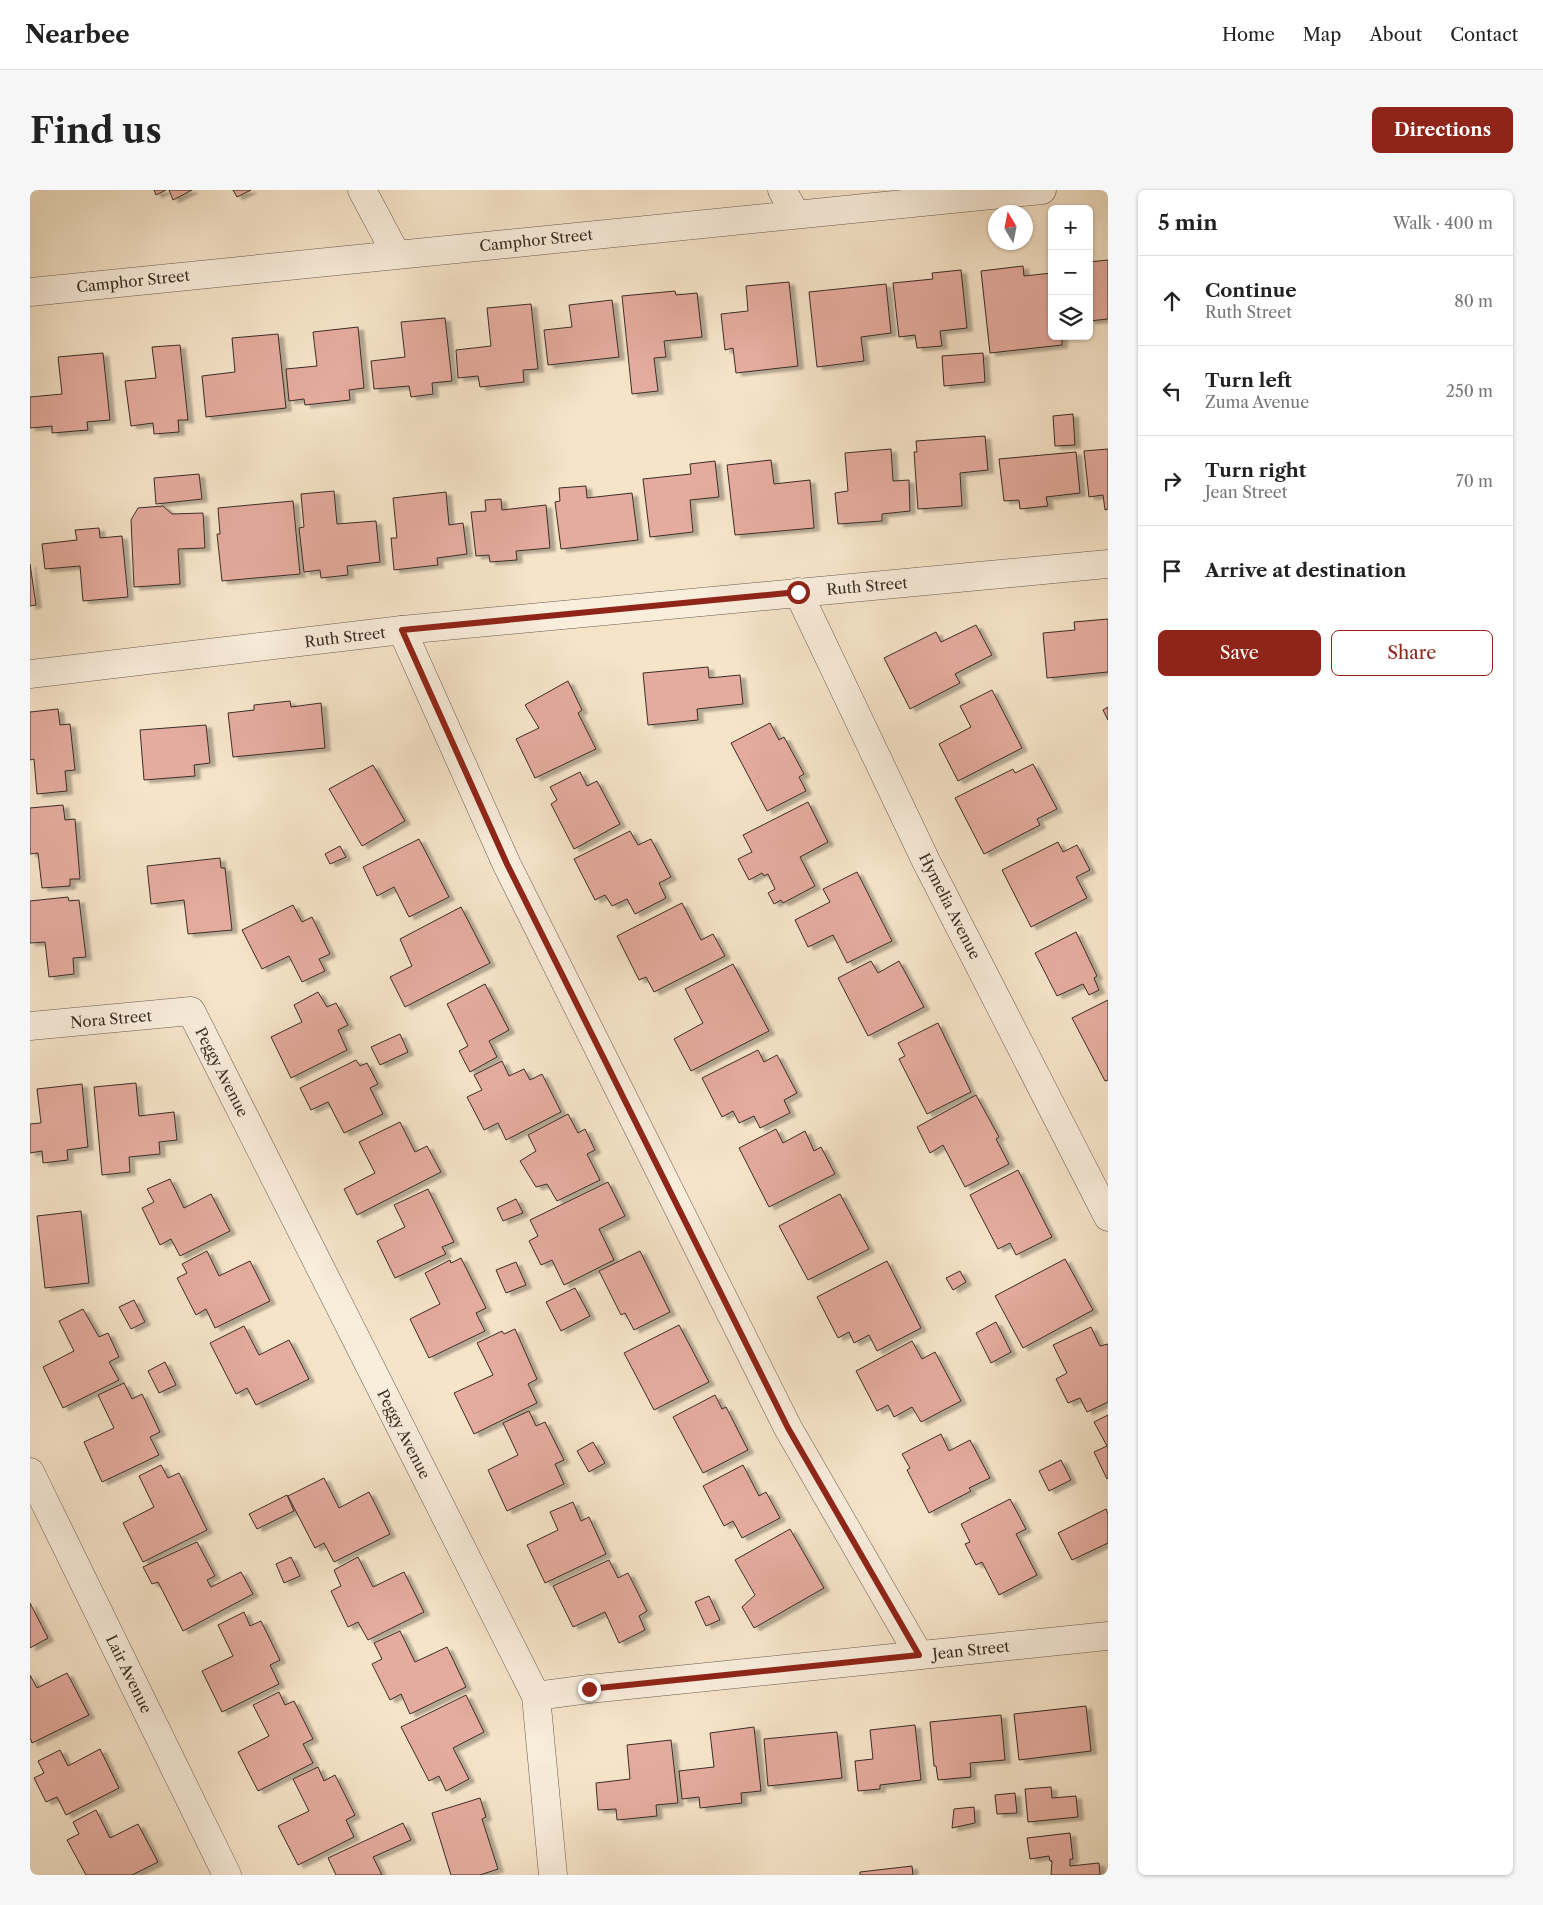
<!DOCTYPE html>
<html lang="en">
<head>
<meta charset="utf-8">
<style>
	body { margin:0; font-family:"Libre Caslon Text",serif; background:#f6f6f6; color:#222 }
	.controls { position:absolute; right:15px; top:15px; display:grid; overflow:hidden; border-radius:8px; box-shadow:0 1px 4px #0004 }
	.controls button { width:45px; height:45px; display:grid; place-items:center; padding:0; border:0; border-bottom:1px solid #e0e0e0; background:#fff; color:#222; font:25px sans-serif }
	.compass { position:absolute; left:958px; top:15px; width:45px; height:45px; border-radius:50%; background:#fff; box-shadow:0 1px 4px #0004; rotate:350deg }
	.stop { position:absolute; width:15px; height:15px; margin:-11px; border:4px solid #8f2418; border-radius:50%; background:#fff }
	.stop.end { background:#8f2418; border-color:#fff; box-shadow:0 1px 5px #0008 }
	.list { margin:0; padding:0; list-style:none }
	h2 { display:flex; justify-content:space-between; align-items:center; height:65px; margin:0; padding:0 20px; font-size:21px }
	h2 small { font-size:16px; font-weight:400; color:#767676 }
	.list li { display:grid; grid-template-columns:32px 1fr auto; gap:15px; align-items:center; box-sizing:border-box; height:90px; padding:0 20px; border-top:1px solid #e0e0e0 }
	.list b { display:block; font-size:19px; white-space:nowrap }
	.list p { margin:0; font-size:16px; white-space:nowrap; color:#767676 }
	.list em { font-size:16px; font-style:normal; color:#767676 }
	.actions { display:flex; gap:10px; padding:15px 20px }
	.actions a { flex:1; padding:11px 0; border:1px solid #8f2418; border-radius:8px; text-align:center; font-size:18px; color:#8f2418 }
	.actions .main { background:#8f2418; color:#fff }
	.icon { flex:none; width:28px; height:28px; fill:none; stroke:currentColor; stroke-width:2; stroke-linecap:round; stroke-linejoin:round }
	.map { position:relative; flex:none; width:1078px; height:1685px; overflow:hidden; border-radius:8px }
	header { display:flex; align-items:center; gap:30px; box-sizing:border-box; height:70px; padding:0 25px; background:#fff; border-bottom:1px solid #e0e0e0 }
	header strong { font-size:24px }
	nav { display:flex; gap:28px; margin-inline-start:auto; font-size:18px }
	.intro { display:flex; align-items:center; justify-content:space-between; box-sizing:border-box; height:120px; padding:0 30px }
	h1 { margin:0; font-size:35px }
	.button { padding:12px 22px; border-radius:8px; background:#8f2418; color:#fff; font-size:18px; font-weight:700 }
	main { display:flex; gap:30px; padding:0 30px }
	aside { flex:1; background:#fff; border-radius:8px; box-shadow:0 1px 4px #0004 }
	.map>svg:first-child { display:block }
	.building { fill:#e5ab9e; stroke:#3a2d25; filter:url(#shadow) }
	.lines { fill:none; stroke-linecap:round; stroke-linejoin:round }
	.street-casing { stroke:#695b4e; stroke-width:29 }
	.street { stroke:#f9eddc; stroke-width:28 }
	.route { stroke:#8f2418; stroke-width:6 }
	.labels { text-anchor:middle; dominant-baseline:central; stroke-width:5; stroke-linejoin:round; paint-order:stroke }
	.street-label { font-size:15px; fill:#3a2d25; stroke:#f9eddc }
</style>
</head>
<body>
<header>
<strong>Nearbee</strong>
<nav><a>Home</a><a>Map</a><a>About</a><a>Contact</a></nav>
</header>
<div class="intro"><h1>Find us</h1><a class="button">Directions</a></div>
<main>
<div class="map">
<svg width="1078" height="1685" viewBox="0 0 1078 1685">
	<defs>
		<filter id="shadow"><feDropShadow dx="5.5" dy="3" stdDeviation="1" flood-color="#0004"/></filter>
	</defs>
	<rect width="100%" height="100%" fill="#f6e4c9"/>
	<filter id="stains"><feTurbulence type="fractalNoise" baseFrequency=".004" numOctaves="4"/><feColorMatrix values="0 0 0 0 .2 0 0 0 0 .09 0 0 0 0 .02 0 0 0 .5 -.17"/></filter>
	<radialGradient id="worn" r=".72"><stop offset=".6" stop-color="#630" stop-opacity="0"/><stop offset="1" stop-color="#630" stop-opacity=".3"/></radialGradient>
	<g class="building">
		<polygon points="124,0 136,0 126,5"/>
		<polygon points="139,0 162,0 143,10"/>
		<polygon points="203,0 221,0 207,7"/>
		<polygon points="1078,70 1078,129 1059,131 1059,72"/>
		<polygon points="993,76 994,86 1022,83 1022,146 1032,146 1032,155 960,163 951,81"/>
		<polygon points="931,80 937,138 910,141 912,156 887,158 885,145 869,147 863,93 903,89 902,83"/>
		<polygon points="759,92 768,176 706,183 703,158 695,160 691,124 718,121 716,96"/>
		<polygon points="856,94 861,143 831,147 834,171 787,177 779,102"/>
		<polygon points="645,101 646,105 667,103 672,147 634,151 636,167 624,168 628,201 602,204 592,106"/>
		<polygon points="582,110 589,167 518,175 514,140 542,137 539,115"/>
		<polygon points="501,114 508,179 493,180 494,192 450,197 448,186 428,188 426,160 461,156 457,118"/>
		<polygon points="415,128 422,191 402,193 403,204 381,207 379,196 344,199 341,171 375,167 371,132"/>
		<polygon points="328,137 334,198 319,200 320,210 275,215 274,209 259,211 256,179 287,176 283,142"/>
		<polygon points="248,144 256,218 176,227 172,186 205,182 202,148"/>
		<polygon points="150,155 158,230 148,230 149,242 124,244 123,233 101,236 95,191 126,188 122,157"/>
		<polygon points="73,163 80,230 57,232 58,240 22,243 22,236 0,238 0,207 32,204 28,167"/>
		<polygon points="953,163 955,192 914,196 912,166"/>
		<polygon points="1043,224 1045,255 1025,256 1023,226"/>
		<polygon points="955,246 958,280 930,283 932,316 888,319 884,262 887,262 886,251"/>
		<polygon points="861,259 863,291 879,290 880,321 852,324 852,331 808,334 805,303 818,301 815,263"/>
		<polygon points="1078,259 1078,319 1075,320 1073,305 1059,307 1054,261"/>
		<polygon points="1046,262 1050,303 1016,307 1018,316 990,319 989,310 974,311 969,269"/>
		<polygon points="741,270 744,294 780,290 784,338 705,345 697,275"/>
		<polygon points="685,271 689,307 660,310 663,342 620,347 613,289 661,284 660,274"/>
		<polygon points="169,284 172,309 126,314 124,288"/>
		<polygon points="556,296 557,308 602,303 608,350 531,359 525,312 530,311 529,298"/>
		<polygon points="304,301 307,334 346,331 350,372 317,376 318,385 291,388 290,380 274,382 269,338 274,337 271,304"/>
		<polygon points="416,302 419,335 433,333 437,364 407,368 408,375 364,380 361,348 367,348 363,308"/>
		<polygon points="471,309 472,320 516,315 520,358 486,361 487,370 460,372 459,365 446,366 441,322 456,321 455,310"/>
		<polygon points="263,311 270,384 192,391 187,344 190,344 188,318"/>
		<polygon points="133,316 142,324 173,323 175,358 148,359 150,394 104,397 101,330 108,318"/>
		<polygon points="69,338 70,348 92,346 98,407 53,411 50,376 15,379 12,354 47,350 45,340"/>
		<polygon points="0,374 6,415 0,416"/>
		<polygon points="1078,429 1078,482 1017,488 1013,443 1045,440 1044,432"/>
		<polygon points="946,435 962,465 925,484 930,493 880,519 854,468 906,442 911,452"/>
		<polygon points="678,477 679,488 710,485 713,514 667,519 668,530 618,535 613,483"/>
		<polygon points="538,491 552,520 548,523 566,559 505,588 486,549 509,538 495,515"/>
		<polygon points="962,500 992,558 928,591 909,554 941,537 930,516"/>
		<polygon points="260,511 261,517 291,513 295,558 203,567 198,523 224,520 224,515"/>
		<polygon points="1078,517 1078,530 1073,520"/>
		<polygon points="28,519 30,535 40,534 45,580 35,581 37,601 7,604 4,569 0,570 0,522"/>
		<polygon points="740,533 749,550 754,547 774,584 769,587 776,601 737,621 701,553"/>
		<polygon points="176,535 180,573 164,575 165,586 114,590 110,540"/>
		<polygon points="1003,574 1027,619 1007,629 1010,635 954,664 925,608 983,579 985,583"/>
		<polygon points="343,575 375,631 332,656 299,599"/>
		<polygon points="550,582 557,596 567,591 590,634 544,659 521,614 527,610 520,597"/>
		<polygon points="778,612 798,652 770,667 785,696 753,713 751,710 744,714 738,703 745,699 738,684 734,686 732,683 719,690 708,669 722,662 713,645"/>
		<polygon points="33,615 35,630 45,629 50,689 40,689 40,696 12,698 8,663 0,664 0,618"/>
		<polygon points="600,641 608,655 621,649 641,687 629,693 636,708 605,724 597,709 582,716 575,705 565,710 544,669"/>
		<polygon points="389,649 419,707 379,727 364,697 347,706 333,677"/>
		<polygon points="1028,652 1033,662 1047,655 1060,680 1046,687 1057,708 1001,737 972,680"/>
		<polygon points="310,656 316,667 300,674 295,664"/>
		<polygon points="190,668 191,678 195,678 202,740 158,744 154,710 121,714 117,676"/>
		<polygon points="827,682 862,751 817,773 803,745 778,757 765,730 800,712 793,699"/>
		<polygon points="38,707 39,711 49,710 56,767 43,768 44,784 19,787 15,752 0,753 0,711"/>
		<polygon points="652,713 671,750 683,744 695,766 624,802 616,787 609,790 587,746"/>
		<polygon points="263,715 272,732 282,727 300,764 289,769 295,781 272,792 259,766 232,779 212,740"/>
		<polygon points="431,717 460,773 375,817 360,787 382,776 370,749"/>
		<polygon points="1046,742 1067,786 1064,788 1069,800 1059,805 1053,794 1027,806 1005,763"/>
		<polygon points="841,771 848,783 869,771 894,817 838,846 808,788"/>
		<polygon points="703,774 739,841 661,881 644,849 673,833 655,799"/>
		<polygon points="455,794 479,840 459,851 467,867 440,882 429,861 438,856 417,814"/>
		<polygon points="288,802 297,817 306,813 318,835 308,840 317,860 261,888 241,847 272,832 264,815"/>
		<polygon points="1078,810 1078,890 1075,891 1042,828"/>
		<polygon points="908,833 941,902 897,924 869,869 875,866 868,853"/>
		<polygon points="370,844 378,862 350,875 341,857"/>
		<polygon points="728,860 734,872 747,865 767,903 754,910 760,923 730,938 724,926 709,933 703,921 692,927 672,888"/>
		<polygon points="326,870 330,876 337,873 348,894 340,898 353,924 314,943 298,912 281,920 270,898"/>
		<polygon points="472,871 479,886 494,879 500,890 512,884 531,922 476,950 468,933 454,940 437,907 452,900 444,885"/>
		<polygon points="106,893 109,926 144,922 147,950 129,952 130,964 99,967 100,982 72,985 64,897"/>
		<polygon points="52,894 58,957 37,960 38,970 13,973 12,961 0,963 0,934 11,933 7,899"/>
		<polygon points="946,905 969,947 966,949 979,974 935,997 913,955 900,963 887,937"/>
		<polygon points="538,924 548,943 555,939 565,960 557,964 570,990 527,1011 517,994 506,997 490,971 506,961 498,945"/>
		<polygon points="370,932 385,962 397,956 411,982 327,1025 314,999 345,983 329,952"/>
		<polygon points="746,939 753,953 775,941 784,961 791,957 805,984 739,1017 709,958"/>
		<polygon points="988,980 1022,1047 986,1065 980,1053 968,1059 940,1005"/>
		<polygon points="140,989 154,1018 181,1004 200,1041 150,1066 141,1049 130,1055 112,1018 124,1012 117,999"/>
		<polygon points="578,992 595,1026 569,1039 584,1070 534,1095 522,1070 511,1075 499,1051 508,1046 500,1030"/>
		<polygon points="398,999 424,1052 412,1057 416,1064 365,1088 347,1051 375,1037 364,1015"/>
		<polygon points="810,1004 839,1059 778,1090 749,1036"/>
		<polygon points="486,1009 493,1023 473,1031 467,1018"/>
		<polygon points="51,1021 59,1093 15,1098 7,1026"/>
		<polygon points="177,1061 189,1086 220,1071 240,1111 185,1138 176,1119 166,1125 147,1088 157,1083 152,1074"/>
		<polygon points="610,1061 640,1122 604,1140 595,1123 591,1125 569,1081"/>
		<polygon points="431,1068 456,1118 446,1123 455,1141 399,1168 380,1129 410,1114 395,1083 420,1070 421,1073"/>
		<polygon points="1035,1069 1063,1120 993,1158 965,1106"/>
		<polygon points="857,1071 891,1138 847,1161 839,1145 824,1153 819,1142 808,1148 787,1107"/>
		<polygon points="486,1072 496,1095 476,1103 466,1080"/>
		<polygon points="930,1081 936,1092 923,1100 916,1088"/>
		<polygon points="545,1098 560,1126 531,1141 516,1112"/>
		<polygon points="104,1110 115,1132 101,1139 89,1117"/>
		<polygon points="53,1119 69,1147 78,1143 89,1167 79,1172 89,1190 33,1218 13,1177 44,1161 29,1131"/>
		<polygon points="966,1132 981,1162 961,1173 946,1143"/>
		<polygon points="649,1135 679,1192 624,1220 594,1163"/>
		<polygon points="214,1136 229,1165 259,1150 279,1189 226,1215 217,1198 206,1204 180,1153"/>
		<polygon points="1061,1137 1070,1156 1078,1154 1078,1212 1057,1222 1050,1208 1038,1213 1026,1189 1037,1183 1023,1155"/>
		<polygon points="485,1139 507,1189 498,1194 507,1213 444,1244 424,1203 463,1185 447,1153 472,1141 474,1144"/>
		<polygon points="882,1151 892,1169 905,1162 931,1211 891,1232 882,1217 864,1227 858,1215 847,1221 826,1181"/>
		<polygon points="135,1172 146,1195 129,1203 118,1181"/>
		<polygon points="94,1193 102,1209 112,1204 130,1242 120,1247 129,1265 72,1292 54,1252 84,1238 68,1205"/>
		<polygon points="685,1205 692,1219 696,1217 718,1260 673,1283 643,1227"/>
		<polygon points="499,1221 506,1236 515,1232 534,1270 525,1274 534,1294 477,1321 458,1280 488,1265 473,1233"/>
		<polygon points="1078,1225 1078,1288 1077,1289 1064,1262 1077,1256 1064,1232"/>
		<polygon points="911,1244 919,1261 940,1250 960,1288 939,1298 941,1301 899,1323 877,1280 880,1278 872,1264"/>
		<polygon points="563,1252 575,1273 559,1282 547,1261"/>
		<polygon points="1031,1270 1041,1290 1019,1301 1009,1281"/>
		<polygon points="131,1275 138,1288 149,1283 177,1340 113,1372 93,1333 124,1317 109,1286"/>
		<polygon points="713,1275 729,1306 736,1302 750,1328 712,1348 703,1331 694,1336 673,1296"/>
		<polygon points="294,1288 309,1318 339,1302 360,1344 304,1372 294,1353 285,1358 258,1306"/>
		<polygon points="257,1305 264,1321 227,1339 219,1324"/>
		<polygon points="980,1309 996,1339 986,1344 1007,1385 969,1405 952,1372 946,1375 935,1354 940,1352 931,1334"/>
		<polygon points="543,1312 551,1331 559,1327 576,1364 515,1393 497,1355 528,1340 520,1322"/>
		<polygon points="1076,1319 1078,1324 1078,1353 1042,1370 1028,1343"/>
		<polygon points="760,1339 794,1398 724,1438 712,1417 725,1405 705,1370"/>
		<polygon points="167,1352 185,1386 177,1390 181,1397 211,1382 223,1404 153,1441 128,1392 122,1394 113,1377"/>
		<polygon points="261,1367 270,1386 254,1393 246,1374"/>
		<polygon points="328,1367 343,1397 374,1382 394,1422 338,1450 328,1432 318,1437 301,1401 311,1396 304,1380"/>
		<polygon points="579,1370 588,1388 598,1383 617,1421 609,1426 615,1440 589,1453 575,1422 543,1437 523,1396"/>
		<polygon points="679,1406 690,1430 676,1436 665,1412"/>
		<polygon points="0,1413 18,1448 0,1458"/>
		<polygon points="214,1422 220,1436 231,1431 250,1470 240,1475 249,1494 192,1522 172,1481 203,1466 188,1435"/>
		<polygon points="370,1441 385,1472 417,1457 436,1497 380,1524 371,1504 360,1510 342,1474 352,1469 344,1453"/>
		<polygon points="37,1483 59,1525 2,1553 0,1548 0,1485 7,1498"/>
		<polygon points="249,1502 255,1515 264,1511 283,1549 273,1554 283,1573 228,1601 208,1562 239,1546 223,1515"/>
		<polygon points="436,1505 454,1542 423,1558 439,1589 416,1601 409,1586 399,1591 371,1537"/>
		<polygon points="1056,1516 1061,1561 989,1570 984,1524"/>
		<polygon points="971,1525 975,1570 940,1573 941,1587 908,1590 906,1576 904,1576 900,1532"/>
		<polygon points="885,1535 891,1590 850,1595 850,1599 828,1601 825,1571 843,1569 840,1540"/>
		<polygon points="724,1537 731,1601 711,1603 712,1613 670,1618 669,1607 652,1609 649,1581 684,1577 680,1543"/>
		<polygon points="807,1542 812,1588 738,1596 734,1549"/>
		<polygon points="641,1550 648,1613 626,1615 627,1626 587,1630 586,1619 568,1620 566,1593 600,1589 597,1555"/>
		<polygon points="70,1559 89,1598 36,1625 27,1607 16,1612 4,1588 14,1583 8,1571 30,1560 38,1576"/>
		<polygon points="288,1577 294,1591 305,1585 325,1625 316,1630 324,1647 268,1675 248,1636 279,1621 263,1589"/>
		<polygon points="1021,1597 1022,1608 1046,1606 1048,1627 998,1632 995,1599"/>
		<polygon points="985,1603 987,1623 967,1624 965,1605"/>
		<polygon points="450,1608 456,1627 452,1629 468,1679 450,1685 421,1685 402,1623"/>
		<polygon points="944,1617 945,1633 922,1638 924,1619"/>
		<polygon points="66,1620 80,1648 108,1634 128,1672 102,1685 56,1685 37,1650 49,1644 43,1632"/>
		<polygon points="373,1633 381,1650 343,1667 352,1685 306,1685 298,1668"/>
		<polygon points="1040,1643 1043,1669 1040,1669 1040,1676 1069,1673 1070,1685 1021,1685 1022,1671 1020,1671 1019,1666 1000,1669 997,1648"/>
		<polygon points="882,1676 883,1685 830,1685 830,1682"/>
	</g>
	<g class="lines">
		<defs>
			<g id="street">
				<polyline points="332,0 366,64"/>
				<polyline points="752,0 765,23"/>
				<polyline points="0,102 1012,0"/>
				<polyline points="768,402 896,671 1078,1027"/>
				<polyline points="372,440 477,675 758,1238 889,1465"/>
				<polyline points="0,484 372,440 1078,374"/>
				<polyline points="0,836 161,821 506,1506 523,1685"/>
				<polyline points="0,1282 197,1685"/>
				<polyline points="506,1506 559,1499 1078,1446"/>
			</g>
		</defs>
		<use href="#street" class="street-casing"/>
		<use href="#street" class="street"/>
	</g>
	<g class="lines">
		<polyline class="route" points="559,1499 889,1465 758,1238 477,674 372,440 768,402"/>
	</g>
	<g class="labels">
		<g class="street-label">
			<text transform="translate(506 50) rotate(-6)">Camphor Street</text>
			<text transform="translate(103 91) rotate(-6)">Camphor Street</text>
			<text transform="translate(837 396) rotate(-5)">Ruth Street</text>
			<text transform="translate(315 447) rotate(-7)">Ruth Street</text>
			<text transform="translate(920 716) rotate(63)">Hymelia Avenue</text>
			<text transform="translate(81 829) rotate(-5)">Nora Street</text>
			<text transform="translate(192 882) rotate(63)">Peggy Avenue</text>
			<text transform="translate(374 1244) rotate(63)">Peggy Avenue</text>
			<text transform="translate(941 1460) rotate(-6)">Jean Street</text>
			<text transform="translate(99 1484) rotate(64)">Lair Avenue</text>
		</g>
	</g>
	<rect width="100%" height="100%" filter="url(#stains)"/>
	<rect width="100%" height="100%" fill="url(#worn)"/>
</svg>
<div class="controls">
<button>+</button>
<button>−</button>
<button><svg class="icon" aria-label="layers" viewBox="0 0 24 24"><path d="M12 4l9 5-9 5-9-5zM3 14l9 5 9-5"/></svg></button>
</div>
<svg class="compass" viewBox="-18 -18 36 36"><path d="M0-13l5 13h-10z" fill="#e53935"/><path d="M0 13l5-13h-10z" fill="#767676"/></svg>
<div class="stop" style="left:768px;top:402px"></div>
<div class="stop end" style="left:559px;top:1499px"></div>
</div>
<aside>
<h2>5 min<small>Walk · 400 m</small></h2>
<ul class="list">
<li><svg class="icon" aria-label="ahead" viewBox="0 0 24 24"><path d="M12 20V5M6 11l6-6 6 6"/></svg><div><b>Continue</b><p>Ruth Street</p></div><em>80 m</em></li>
<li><svg class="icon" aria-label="left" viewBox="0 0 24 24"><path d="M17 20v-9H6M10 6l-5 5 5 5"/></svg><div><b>Turn left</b><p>Zuma Avenue</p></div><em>250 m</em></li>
<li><svg class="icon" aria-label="right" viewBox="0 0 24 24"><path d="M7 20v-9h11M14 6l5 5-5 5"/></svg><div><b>Turn right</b><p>Jean Street</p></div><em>70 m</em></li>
<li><svg class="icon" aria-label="arrive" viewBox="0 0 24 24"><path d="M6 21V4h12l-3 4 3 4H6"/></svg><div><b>Arrive at destination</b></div></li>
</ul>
<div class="actions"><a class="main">Save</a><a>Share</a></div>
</aside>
</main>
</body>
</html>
